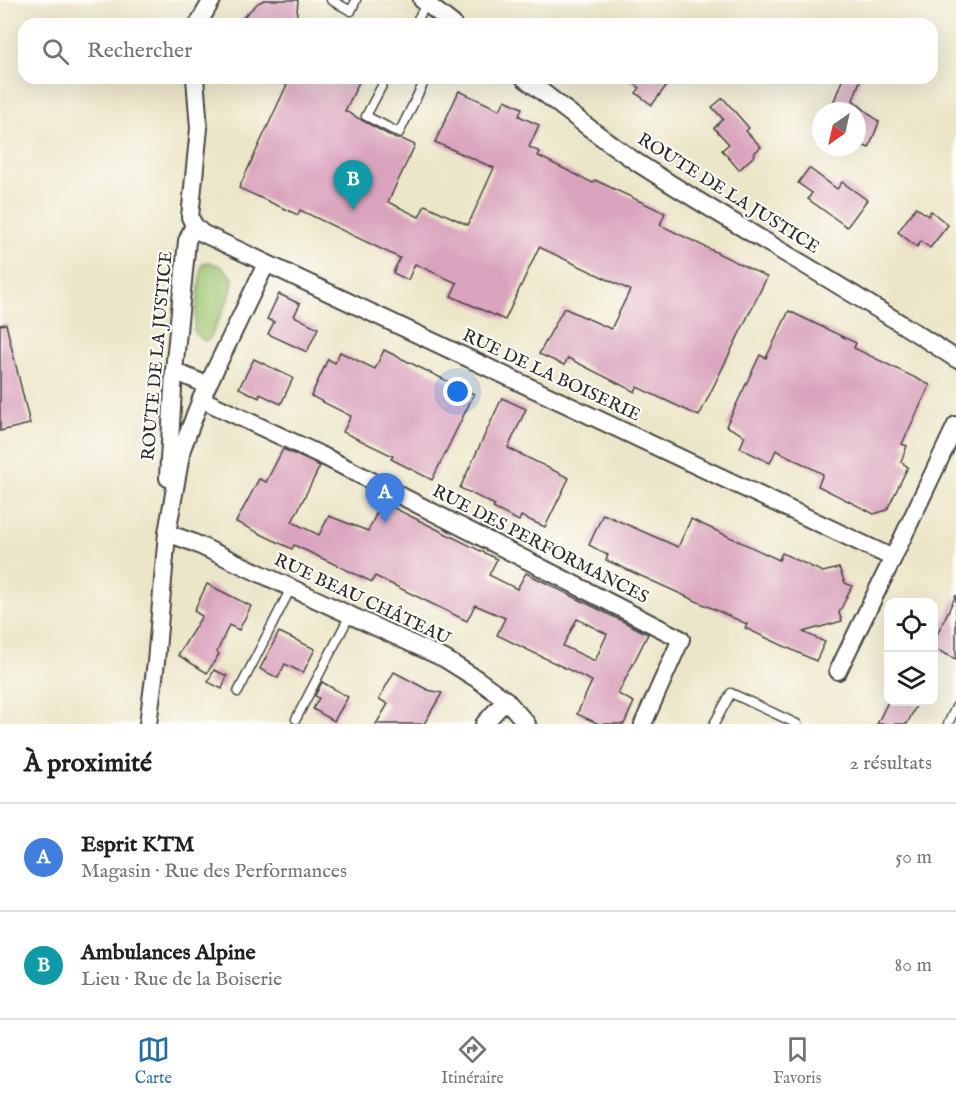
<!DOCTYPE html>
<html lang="fr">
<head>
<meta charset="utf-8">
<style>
	body { margin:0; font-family:"IM FELL English",serif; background:#f2f2f2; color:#202124 }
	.controls { position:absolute; right:18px; bottom:18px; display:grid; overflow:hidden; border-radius:12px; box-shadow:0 6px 24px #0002 }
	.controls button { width:54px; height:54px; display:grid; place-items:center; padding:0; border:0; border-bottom:2px solid #e0e0e0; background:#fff; color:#202124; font:30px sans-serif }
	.compass { position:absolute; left:812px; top:102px; width:54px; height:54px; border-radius:50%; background:#fff; box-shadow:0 6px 24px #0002; rotate:214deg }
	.you { position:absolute; left:458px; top:392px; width:21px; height:21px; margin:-15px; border:4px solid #fff; border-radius:50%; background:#1a73e8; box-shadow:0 0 0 9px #1a73e833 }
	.badge { display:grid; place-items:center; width:39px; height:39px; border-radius:50%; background:#1f6fb2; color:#fff; font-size:20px; font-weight:700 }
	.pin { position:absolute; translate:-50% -50px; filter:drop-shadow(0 2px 3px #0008) }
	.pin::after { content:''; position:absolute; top:32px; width:21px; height:18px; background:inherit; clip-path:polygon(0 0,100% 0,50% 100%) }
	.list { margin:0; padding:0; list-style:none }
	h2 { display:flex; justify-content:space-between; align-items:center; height:78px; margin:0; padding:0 24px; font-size:26px }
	h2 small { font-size:20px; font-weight:400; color:#757577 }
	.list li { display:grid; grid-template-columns:39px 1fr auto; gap:18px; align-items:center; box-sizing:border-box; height:108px; padding:0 24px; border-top:2px solid #e0e0e0 }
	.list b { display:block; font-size:22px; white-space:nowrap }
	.list p { margin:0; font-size:20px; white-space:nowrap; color:#757577 }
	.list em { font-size:20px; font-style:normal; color:#757577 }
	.icon { flex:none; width:33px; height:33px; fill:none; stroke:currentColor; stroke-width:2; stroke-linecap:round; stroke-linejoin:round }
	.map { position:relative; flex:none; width:956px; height:724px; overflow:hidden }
	.search { position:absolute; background:#fff; box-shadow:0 6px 24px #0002; left:18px; right:18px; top:18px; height:66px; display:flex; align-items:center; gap:15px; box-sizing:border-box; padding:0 21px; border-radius:18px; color:#757577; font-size:22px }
	.sheet { height:294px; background:#fff }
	nav { display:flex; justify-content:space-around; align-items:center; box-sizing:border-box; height:84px; border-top:2px solid #e0e0e0; background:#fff; font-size:16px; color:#757577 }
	nav a { display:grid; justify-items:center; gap:3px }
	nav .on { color:#1f6fb2 }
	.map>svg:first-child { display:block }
	.green { fill:#9fc671; stroke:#65784e; stroke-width:1.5 }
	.building { fill:#daa3bd; fill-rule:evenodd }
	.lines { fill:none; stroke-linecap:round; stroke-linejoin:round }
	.lane-casing { stroke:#484743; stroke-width:11 }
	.street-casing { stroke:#484743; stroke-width:20 }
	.lane { stroke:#fff; stroke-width:8 }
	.street { stroke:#fff; stroke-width:16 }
	.labels { text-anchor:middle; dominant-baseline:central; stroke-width:4.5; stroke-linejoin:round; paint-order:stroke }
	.street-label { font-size:18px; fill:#2b2b2b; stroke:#fdfcf7 }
</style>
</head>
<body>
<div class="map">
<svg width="956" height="724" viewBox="0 0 956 724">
	<rect width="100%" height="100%" fill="#fdfcf7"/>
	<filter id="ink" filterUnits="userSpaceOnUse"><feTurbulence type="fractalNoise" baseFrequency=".0167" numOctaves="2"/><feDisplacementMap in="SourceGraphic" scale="12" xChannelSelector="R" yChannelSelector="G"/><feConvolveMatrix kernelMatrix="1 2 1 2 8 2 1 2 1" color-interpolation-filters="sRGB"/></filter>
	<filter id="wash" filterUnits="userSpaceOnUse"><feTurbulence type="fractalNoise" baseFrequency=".008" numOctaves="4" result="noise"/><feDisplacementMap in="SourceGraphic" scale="24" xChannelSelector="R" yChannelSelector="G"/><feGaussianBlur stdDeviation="1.35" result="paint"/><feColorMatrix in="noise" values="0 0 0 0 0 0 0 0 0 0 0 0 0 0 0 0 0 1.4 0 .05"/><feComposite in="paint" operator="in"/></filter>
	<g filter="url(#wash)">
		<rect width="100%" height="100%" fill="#ece6c8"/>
		<path class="green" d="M206 262C219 263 225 269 233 278L231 293 210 338 205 341 195 334 194 329 202 265Z"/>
		<g id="blocks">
			<g class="building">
				<polygon points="264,0 298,0 296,24 236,24 258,3"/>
				<polygon points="290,78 361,78 345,111 396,139 402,139 415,145 388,202 419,217 425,205 468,225 494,168 435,142 459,91 500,110 505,100 522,108 519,116 539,125 529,147 540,152 538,156 593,183 595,180 665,213 660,225 767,277 699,416 637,387 635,392 568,358 564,365 539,354 564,308 611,329 630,290 539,247 505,320 451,296 457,283 415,264 408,280 393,273 400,258 300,210 298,215 239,188"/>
				<polygon points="627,78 672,78 652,105 636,93 640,88"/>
				<polygon points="843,78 861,78 853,100 879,122 869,148 857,143 857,111 830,111"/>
				<polygon points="723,98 749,128 746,131 761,147 753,154 755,155 739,170 722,150 729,144 714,128 723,119 712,107"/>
				<polygon points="809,168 837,189 842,182 867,200 847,227 808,199 812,193 798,183"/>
				<polygon points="916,207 928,216 931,211 948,225 930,248 921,241 917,247 898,232"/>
				<polygon points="279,294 300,304 294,316 318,328 307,352 268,334 274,322 267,319"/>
				<polygon points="789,311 856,343 854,348 930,385 902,444 907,446 901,462 908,467 887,510 874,514 818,486 823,474 776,450 770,463 740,448 745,436 726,426 760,355 766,358"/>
				<polygon points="6,324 30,424 0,431 0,325"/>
				<polygon points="384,350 474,394 432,480 391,459 393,456 343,432 351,416 311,396 328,359 335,363 340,352 375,369"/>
				<polygon points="254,359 293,378 281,404 260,394 259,398 239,388"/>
				<polygon points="502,398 526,409 508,448 569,478 545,527 521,516 519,521 493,508 495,505 460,488"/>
				<path d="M283 449 320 466 292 522 319 535 329 516 368 531 382 502 497 559 489 575 517 589 526 573 648 634 618 694 634 702 624 724H599L577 714 592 681 497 635 505 618 475 605 467 621 375 576 372 582 294 545 292 549 236 522 259 479 266 482ZM577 619 607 634 595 661 563 646Z"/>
				<polygon points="603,514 678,547 691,519 779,560 782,553 823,572 839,568 845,583 852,586 839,613 842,621 803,632 825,642 816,661 745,628 747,624 606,560 608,555 589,545"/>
				<polygon points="207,584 251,606 239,630 229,625 217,652 219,654 207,673 178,655 202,616 194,611"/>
				<polygon points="956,595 956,659 933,648 933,643"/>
				<polygon points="279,632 315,649 303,673 285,664 278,678 260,669"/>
				<polygon points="214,670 227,676 222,689 208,682"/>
				<polygon points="394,672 428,690 442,693 424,724 376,724 388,704 379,699"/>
				<polygon points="322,682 348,697 334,721 313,709 319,698 315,696"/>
				<polygon points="888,702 918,702 907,724 877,724"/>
			</g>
		</g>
	</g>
	<g filter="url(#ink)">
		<use href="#blocks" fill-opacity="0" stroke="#484743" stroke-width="1.5"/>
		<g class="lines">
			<defs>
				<g id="lane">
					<polyline points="331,0 351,11 356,0"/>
					<polyline points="415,24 427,3"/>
					<polyline points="386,78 366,116 399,133 426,78"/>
					<polyline points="238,692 291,588"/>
					<polyline points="296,719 350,615"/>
					<polyline points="714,724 731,693 797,724"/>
					<polyline points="948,724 956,707"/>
				</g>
				<g id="street">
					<polyline points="422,0 453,24"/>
					<polyline points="198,24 212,0"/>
					<polyline points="195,78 199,128 190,217 194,225 202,233 893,558 956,425"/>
					<path d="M524 78C563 107 601 139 641 165 745 232 854 291 956 359"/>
					<polyline points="174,371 207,385"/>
					<polyline points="201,399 325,457 681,639 643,724"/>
					<polyline points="168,478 174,371 187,241 194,225"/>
					<polyline points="167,533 192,542 445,659 477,679 506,700 527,724"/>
					<polyline points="838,671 893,558"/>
					<polyline points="148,724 156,662 167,533 182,449 201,399 266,264"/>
					<polyline points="484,724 506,700"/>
				</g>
			</defs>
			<use href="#lane" class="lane-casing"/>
			<use href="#street" class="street-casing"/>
			<use href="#lane" class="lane"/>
			<use href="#street" class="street"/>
		</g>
	</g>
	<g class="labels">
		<g class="street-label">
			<text transform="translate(728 194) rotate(32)">ROUTE DE LA JUSTICE</text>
			<text transform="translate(158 356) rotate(-85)">ROUTE DE LA JUSTICE</text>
			<text transform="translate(551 376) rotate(25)">RUE DE LA BOISERIE</text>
			<text transform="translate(540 545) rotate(27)">RUE DES PERFORMANCES</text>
			<text transform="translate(362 600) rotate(25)">RUE BEAU CHÂTEAU</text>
		</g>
	</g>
</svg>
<div class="controls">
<button><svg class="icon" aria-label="locate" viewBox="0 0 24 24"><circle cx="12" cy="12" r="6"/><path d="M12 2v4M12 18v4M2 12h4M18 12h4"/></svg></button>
<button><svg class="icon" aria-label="layers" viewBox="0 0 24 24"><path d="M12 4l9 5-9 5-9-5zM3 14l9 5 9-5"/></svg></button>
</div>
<svg class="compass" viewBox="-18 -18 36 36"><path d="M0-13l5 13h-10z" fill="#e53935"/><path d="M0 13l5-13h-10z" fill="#757577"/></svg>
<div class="you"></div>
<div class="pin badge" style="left:385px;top:523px;background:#3f7fe0">A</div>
<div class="pin badge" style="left:353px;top:210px;background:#0f9aa8">B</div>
<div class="search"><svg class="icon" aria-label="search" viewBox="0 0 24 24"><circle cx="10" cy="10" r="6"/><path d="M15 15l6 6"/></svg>Rechercher</div>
</div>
<section class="sheet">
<h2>À proximité<small>2 résultats</small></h2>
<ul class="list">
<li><span class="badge" style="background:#3f7fe0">A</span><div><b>Esprit KTM</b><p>Magasin · Rue des Performances</p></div><em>50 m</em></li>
<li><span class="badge" style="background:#0f9aa8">B</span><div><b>Ambulances Alpine</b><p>Lieu · Rue de la Boiserie</p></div><em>80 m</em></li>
</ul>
</section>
<nav>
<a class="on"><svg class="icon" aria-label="map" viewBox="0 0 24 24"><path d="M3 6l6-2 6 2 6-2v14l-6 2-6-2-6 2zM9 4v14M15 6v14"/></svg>Carte</a>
<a><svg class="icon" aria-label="directions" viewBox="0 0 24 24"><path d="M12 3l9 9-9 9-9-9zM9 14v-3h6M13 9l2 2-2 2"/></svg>Itinéraire</a>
<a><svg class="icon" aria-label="saved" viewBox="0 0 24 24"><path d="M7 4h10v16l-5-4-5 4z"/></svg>Favoris</a>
</nav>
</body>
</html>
